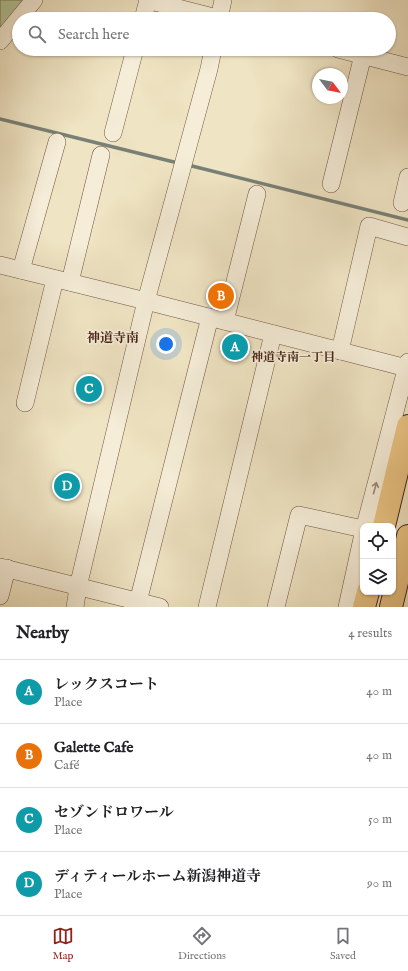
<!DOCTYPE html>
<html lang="en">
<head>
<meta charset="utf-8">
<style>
	body { margin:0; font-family:"IM FELL English","Noto Serif JP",serif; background:#f6f6f6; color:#202124 }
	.controls { position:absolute; right:12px; bottom:12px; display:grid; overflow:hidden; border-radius:8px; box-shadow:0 1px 3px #0004 }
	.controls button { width:36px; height:36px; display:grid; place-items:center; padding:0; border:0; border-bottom:1px solid #e0e0e0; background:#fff; color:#202124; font:20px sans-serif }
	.compass { position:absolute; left:312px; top:68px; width:36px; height:36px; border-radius:50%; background:#fff; box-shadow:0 1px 3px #0004; rotate:122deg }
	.you { position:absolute; left:166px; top:344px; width:14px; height:14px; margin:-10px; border:3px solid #fff; border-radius:50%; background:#1a73e8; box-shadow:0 0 0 6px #1a73e833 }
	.badge { display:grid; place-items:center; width:26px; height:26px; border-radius:50%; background:#8f2418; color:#fff; font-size:13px; font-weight:700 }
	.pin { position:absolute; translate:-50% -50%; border:2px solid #fff; box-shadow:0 1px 4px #0006 }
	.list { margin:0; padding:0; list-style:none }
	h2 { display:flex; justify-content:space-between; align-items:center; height:52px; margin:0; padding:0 16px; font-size:17px }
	h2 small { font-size:13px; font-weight:400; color:#757577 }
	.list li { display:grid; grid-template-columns:26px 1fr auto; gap:12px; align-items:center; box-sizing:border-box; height:64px; padding:0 16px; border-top:1px solid #e0e0e0 }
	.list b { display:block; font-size:15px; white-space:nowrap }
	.list p { margin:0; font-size:13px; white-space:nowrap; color:#757577 }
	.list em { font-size:13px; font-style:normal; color:#757577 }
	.icon { flex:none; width:22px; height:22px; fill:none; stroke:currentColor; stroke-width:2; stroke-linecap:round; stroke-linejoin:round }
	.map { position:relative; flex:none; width:408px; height:607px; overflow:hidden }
	.search { position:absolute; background:#fff; box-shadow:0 1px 3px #0004; left:12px; right:12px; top:12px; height:44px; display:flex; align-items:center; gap:10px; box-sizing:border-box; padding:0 14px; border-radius:22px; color:#757577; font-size:15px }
	.sheet { height:308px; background:#fff }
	nav { display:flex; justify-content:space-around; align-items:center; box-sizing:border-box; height:56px; border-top:1px solid #e0e0e0; background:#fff; font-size:11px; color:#757577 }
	nav a { display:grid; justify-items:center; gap:2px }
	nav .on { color:#8f2418 }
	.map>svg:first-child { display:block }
	.green { fill:#b4c598; stroke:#7e7458 }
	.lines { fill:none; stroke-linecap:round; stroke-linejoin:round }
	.stream { stroke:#798076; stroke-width:3.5 }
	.minor-casing { stroke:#715442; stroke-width:18 }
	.highway-casing { stroke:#472417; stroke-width:24 }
	.minor { stroke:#f5edd8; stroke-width:17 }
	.highway { stroke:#e8c282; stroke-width:22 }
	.oneway { stroke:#9e8878 }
	.labels { text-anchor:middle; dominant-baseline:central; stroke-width:3.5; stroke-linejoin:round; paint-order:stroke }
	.neighbourhood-label { font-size:12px; font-weight:bold; fill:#472417; stroke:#f5edd8 }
	.quarter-label { font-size:13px; font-weight:bold; fill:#472417; stroke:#f5edd8 }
</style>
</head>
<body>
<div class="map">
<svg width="408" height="607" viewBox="0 0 408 607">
	<rect width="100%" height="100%" fill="#efe4c3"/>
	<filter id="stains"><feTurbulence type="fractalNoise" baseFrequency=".005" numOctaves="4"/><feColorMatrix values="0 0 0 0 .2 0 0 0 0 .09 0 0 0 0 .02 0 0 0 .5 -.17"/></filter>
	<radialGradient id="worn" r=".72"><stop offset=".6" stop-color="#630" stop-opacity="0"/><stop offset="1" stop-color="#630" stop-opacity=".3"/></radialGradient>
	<polygon class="green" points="0,0 27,0 0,32"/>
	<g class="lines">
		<g class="stream">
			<polyline points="0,119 178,163"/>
			<polyline points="188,165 408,220"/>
		</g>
		<defs>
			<g id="minor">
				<polyline points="147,0 221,19"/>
				<polyline points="143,19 148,0"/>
				<polyline points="219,19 223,0"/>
				<polyline points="0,41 34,0"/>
				<polyline points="338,49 408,67"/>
				<polyline points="113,133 135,49"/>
				<polyline points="331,184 363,55"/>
				<polyline points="402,203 408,177"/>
				<polyline points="0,265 146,301 407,368"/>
				<polyline points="21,270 57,142"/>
				<polyline points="70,282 101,155"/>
				<polyline points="225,321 257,194"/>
				<polyline points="340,351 369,226 408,237"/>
				<polyline points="25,403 55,279"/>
				<polyline points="365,526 408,362"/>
				<polyline points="0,567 160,607"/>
				<polyline points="0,596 7,568"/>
				<polyline points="138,602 210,317"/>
				<polyline points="75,607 78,587 146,301 209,69 213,49"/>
				<polyline points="207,607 273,334"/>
				<polyline points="276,607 299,515 363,529"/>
				<polyline points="347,607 363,534"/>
			</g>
			<g id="highway">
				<polyline points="384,526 408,426"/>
				<polyline points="364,607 368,592"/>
				<polyline points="391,607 408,536"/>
			</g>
		</defs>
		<use href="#minor" class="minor-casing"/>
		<use href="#highway" class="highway-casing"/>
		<use href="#minor" class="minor"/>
		<use href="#highway" class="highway"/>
	</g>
	<defs><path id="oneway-shaft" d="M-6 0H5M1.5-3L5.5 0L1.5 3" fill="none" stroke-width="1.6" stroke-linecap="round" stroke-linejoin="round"/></defs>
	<use class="oneway" href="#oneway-shaft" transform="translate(375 488) rotate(-75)"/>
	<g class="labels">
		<g class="neighbourhood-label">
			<text x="293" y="357">神道寺南一丁目</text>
		</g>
		<g class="quarter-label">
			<text x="113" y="338">神道寺南</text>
		</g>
	</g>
	<rect width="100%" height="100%" filter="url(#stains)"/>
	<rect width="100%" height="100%" fill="url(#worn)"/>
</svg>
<div class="controls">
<button><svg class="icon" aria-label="locate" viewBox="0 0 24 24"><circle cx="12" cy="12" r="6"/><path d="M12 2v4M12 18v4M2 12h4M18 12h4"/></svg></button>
<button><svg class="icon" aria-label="layers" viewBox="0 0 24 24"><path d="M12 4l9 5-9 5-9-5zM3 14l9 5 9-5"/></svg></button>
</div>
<svg class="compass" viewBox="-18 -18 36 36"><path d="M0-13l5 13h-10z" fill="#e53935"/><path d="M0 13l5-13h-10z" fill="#757577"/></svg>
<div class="you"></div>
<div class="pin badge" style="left:235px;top:347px;background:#0f9aa8">A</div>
<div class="pin badge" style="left:221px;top:296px;background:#e8710a">B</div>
<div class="pin badge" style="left:89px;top:389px;background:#0f9aa8">C</div>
<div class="pin badge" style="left:67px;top:486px;background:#0f9aa8">D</div>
<div class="search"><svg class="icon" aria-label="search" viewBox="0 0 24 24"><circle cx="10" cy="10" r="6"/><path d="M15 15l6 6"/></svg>Search here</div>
</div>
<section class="sheet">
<h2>Nearby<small>4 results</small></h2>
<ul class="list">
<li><span class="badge" style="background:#0f9aa8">A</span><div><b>レックスコート</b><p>Place</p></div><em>40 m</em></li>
<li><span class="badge" style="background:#e8710a">B</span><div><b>Galette Cafe</b><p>Café</p></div><em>40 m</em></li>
<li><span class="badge" style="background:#0f9aa8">C</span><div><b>セゾンドロワール</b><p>Place</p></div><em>50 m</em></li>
<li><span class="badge" style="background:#0f9aa8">D</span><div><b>ディティールホーム新潟神道寺</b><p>Place</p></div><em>90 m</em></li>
</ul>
</section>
<nav>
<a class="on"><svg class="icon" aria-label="map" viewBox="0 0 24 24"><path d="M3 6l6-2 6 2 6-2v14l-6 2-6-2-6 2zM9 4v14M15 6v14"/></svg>Map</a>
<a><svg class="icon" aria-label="directions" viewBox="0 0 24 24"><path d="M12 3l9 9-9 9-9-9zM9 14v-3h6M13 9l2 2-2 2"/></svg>Directions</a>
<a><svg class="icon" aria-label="saved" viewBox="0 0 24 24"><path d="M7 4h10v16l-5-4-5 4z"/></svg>Saved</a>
</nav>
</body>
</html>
